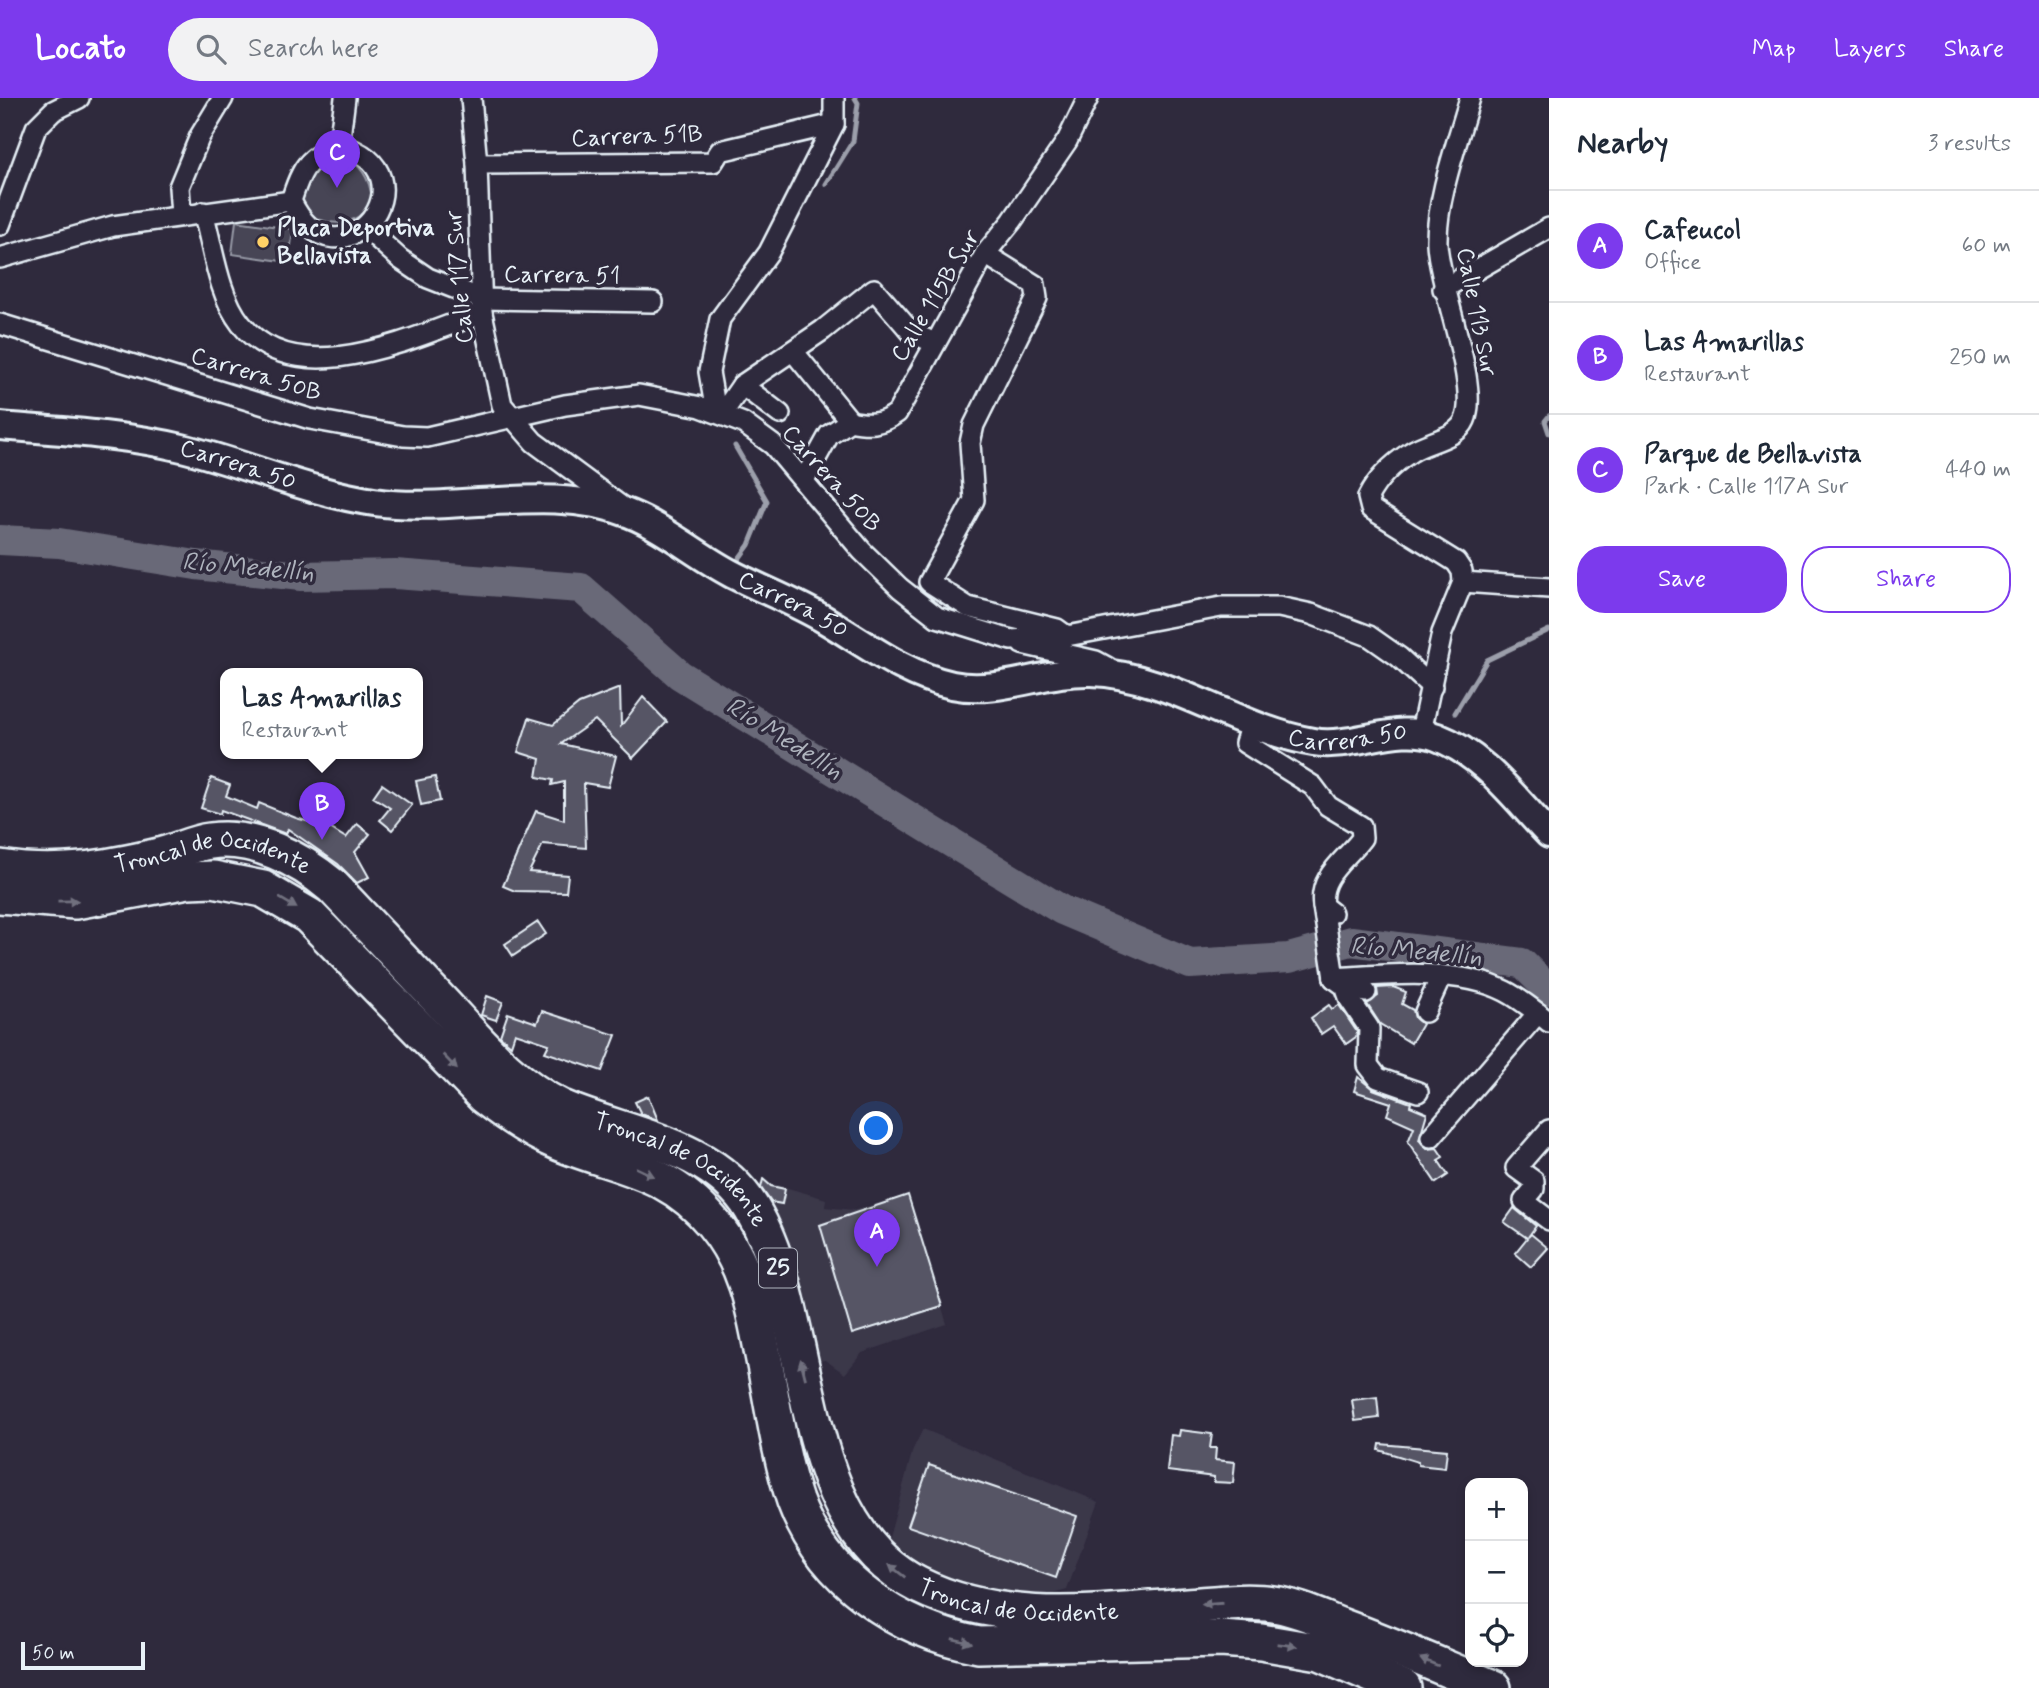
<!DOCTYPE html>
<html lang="en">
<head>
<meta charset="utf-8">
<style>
	body { margin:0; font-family:Mynerve,sans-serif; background:#f2f2f3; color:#1f2937 }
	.controls { position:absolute; right:21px; bottom:21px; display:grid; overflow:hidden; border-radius:14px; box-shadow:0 4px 10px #0003 }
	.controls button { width:63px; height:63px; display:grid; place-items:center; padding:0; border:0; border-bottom:2px solid #e0e1e3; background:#fff; color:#1f2937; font:35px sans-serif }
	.scale { position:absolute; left:21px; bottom:18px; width:124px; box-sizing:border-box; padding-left:7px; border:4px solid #e8f1f8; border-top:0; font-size:19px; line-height:24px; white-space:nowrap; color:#e8f1f8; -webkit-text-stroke:5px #2f2a3d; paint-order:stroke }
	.you { position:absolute; left:877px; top:1031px; width:24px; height:24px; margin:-18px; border:5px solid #fff; border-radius:50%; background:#1a73e8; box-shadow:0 0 0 10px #1a73e833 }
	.badge { display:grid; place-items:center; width:46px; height:46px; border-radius:50%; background:#7c3aed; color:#fff; font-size:23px; font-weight:700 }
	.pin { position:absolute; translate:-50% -58px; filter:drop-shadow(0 2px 4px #0008) }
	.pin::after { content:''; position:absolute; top:37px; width:24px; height:21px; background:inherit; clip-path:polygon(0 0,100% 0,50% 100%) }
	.popup { position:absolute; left:220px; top:570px; width:203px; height:91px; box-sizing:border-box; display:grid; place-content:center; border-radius:14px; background:#fff; filter:drop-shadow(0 2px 5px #0005); font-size:23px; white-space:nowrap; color:#747a83 }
	.popup b { font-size:26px; color:#1f2937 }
	.popup::after { content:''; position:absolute; left:50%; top:100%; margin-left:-14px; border:14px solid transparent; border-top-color:#fff }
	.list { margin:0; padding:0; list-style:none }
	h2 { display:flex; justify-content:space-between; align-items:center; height:91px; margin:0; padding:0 28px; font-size:30px }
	h2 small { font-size:23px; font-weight:400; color:#747a83 }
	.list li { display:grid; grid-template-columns:46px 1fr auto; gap:21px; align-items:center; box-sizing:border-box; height:112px; padding:0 28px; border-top:2px solid #e0e1e3 }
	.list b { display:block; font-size:26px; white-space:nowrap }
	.list p { margin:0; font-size:23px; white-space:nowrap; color:#747a83 }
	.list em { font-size:23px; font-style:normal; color:#747a83 }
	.actions { display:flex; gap:14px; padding:21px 28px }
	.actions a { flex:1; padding:16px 0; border:2px solid #7c3aed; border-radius:28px; text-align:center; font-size:24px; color:#7c3aed }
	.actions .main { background:#7c3aed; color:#fff }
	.icon { flex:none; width:38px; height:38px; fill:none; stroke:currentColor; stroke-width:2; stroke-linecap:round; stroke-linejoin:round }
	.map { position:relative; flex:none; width:1549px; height:1590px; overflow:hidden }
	header { display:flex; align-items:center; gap:42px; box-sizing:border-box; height:98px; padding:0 35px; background:#7c3aed; color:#fff }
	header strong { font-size:33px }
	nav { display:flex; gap:38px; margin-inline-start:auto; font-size:24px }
	.search { width:490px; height:63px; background:#f2f2f3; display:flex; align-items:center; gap:18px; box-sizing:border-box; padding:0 24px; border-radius:38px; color:#747a83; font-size:26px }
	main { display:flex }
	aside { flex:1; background:#fff }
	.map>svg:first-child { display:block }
	.built { fill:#3b3749 }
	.green { fill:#464455; stroke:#979aa6; stroke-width:2 }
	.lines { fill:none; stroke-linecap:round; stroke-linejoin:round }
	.stream { stroke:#9c9fab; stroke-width:5 }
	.river { stroke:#696978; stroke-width:30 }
	.building { fill:#575565; stroke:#e8f1f8; stroke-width:2 }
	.street-casing { stroke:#e8f1f8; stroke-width:24 }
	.secondary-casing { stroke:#e8f1f8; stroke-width:32 }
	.highway-casing { stroke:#e8f1f8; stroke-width:40 }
	.street { stroke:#2f2a3d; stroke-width:19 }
	.secondary { stroke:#2f2a3d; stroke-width:26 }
	.highway { stroke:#2f2a3d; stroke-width:35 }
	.oneway { fill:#70707e }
	.poi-dot { fill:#ffd166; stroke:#2f2a3d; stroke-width:2.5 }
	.labels { text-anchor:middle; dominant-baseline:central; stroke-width:7; stroke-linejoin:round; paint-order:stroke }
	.shield { fill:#2f2a3d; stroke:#b0b5c0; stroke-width:2 }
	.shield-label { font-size:23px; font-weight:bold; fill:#e8f1f8 }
	.street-label { font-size:24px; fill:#e8f1f8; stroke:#2f2a3d }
	.poi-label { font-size:24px; font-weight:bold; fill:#e8f1f8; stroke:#2f2a3d; text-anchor:start }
	.water-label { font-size:26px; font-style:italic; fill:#afb4be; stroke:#2f2a3d }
</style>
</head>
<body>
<header>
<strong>Locato</strong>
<div class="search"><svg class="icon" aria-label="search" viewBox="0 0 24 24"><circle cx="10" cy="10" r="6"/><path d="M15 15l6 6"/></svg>Search here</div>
<nav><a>Map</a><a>Layers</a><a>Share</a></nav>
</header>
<main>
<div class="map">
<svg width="1549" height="1590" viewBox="0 0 1549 1590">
	<rect width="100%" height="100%" fill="#2f2a3d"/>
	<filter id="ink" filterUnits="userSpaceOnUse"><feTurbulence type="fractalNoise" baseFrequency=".0143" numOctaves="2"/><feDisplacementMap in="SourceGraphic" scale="14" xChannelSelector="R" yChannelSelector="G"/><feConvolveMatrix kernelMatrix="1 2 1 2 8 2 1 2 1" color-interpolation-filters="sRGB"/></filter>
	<g filter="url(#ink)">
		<g class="built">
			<polygon points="774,1086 826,1101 825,1109 855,1112 908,1097 947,1226 862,1255 845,1276 825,1262 817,1263 768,1117"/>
			<polygon points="923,1331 1099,1404 1067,1492 1045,1498 1000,1500 919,1472 887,1447 913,1351"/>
		</g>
		<g class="green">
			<path d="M340 55C360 66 370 79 372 102 357 132 324 130 301 110 302 85 317 65 340 55Z"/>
			<polygon points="236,123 293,131 289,164 232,156"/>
		</g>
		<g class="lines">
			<g class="stream">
				<polyline points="826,86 853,43 858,5 855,0"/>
				<polyline points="1549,318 1545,323 1549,335"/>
				<polyline points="735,348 767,403 749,447 738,462"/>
				<polyline points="1455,615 1487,562 1549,532"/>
			</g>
			<polyline class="river" points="0,442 59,445 196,467 301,478 395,476 581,490 680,577 939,737 1062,812 1190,866 1289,860 1351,843 1522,865 1549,892"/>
		</g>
		<g class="building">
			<polygon points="620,590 621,628 643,599 667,624 633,660 595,622 561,646 616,658 608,689 584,685 586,750 543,746 529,774 568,777 566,794 515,793 503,788 536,713 564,722 564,684 552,687 553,682 537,679 540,661 518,654 529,620 553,627 579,606"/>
			<polygon points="435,679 440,703 421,707 416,683"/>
			<polygon points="211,680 230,687 226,698 257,711 259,705 296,720 313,725 315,721 346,740 357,726 370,736 355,754 369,779 357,785 338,766 288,731 286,736 221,712 220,716 201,710"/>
			<polygon points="382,686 412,707 392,732 380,722 390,710 373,699"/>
			<polygon points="538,824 546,836 513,858 505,846"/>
			<polygon points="1393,889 1406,894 1402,906 1413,912 1415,920 1422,926 1411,945 1380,926 1367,906 1378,898 1377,890"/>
			<polygon points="487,898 503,904 496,922 481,917"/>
			<polygon points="1329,907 1332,911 1339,907 1357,934 1356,939 1346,946 1333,928 1321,936 1311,920"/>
			<polygon points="542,913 616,937 602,973 545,954 549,946 515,935 511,947 500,938 508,915 537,925"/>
			<polygon points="1358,979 1373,991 1411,1005 1410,1008 1427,1015 1419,1042 1428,1051 1437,1050 1443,1059 1438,1062 1448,1077 1436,1085 1408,1044 1414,1029 1387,1017 1391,1005 1354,993"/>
			<polygon points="648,998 658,1022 641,1016 635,1004"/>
			<polygon points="763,1081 771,1088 785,1091 782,1106 771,1104 761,1090"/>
			<polygon points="908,1097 942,1208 852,1236 820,1127"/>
			<polygon points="1514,1110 1536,1128 1528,1139 1531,1136 1548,1150 1531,1169 1515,1155 1527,1140 1504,1124"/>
			<polygon points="1377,1299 1379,1320 1355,1323 1352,1302"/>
			<polygon points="1180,1332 1212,1336 1210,1350 1216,1350 1215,1362 1235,1364 1233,1385 1214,1384 1214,1379 1167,1373 1171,1337 1179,1338"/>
			<polygon points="1380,1346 1447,1352 1445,1370 1418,1367 1418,1364 1379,1352"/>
			<polygon points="929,1367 1077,1418 1056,1480 908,1428"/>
		</g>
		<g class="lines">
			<defs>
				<g id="street">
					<polyline points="471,0 477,66 482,215 502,307 534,344 622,409"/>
					<path d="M339 47C440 73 339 202 291 103 301 71 307 59 339 47Z"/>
					<polyline points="339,47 345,0"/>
					<polyline points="477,66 713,64 720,53 834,26"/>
					<path d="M203 114C213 149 218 197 241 226 297 297 416 238 482 215"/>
					<polyline points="181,117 179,89 200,38 223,0"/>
					<polyline points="0,127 36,30 53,13 79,0"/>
					<polyline points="366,130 400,161 428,180 482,201 653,204"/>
					<polyline points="985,156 1035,187 1037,200 974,327 970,345 974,402 929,484 968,509 1057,531 1064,536"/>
					<polyline points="0,160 113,128 291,103"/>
					<polyline points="1443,191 1549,130"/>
					<polyline points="0,226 310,321 403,338 427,339 565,307 639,297 701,309 743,325 773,347 862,453 900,490 937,519 1011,542 1067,538 1221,509 1279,509 1311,516 1369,538 1399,559 1432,589"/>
					<polyline points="793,253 850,323"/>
					<polyline points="742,287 780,316"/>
					<polyline points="716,314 709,274 720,221 769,154 834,26 834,0"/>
					<polyline points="722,316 742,287 823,232 874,191 912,235 935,245"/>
					<path d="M804 382 829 337 850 323C868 327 881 327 897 315L985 156 1012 123 1067 43 1088 0"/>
					<polyline points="1463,484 1549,490"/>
					<polyline points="1022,546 1096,563 1107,569"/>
					<path d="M1251 625 1245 645 1313 688 1328 708 1361 728 1362 740C1346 762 1318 778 1323 808L1332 815"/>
					<path d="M1421 634 1442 535 1463 484 1462 473 1456 464 1371 411 1368 399C1377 381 1394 365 1411 354 1427 343 1457 341 1465 322 1480 288 1439 189 1437 145 1436 102 1458 42 1470 0"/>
					<polyline points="1323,808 1334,880"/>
					<path d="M1334 880C1384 877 1458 869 1505 893 1521 901 1535 913 1549 924"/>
					<polyline points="1334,880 1345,888 1350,902 1369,930 1368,967 1378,980 1418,994"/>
					<polyline points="1345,888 1366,894"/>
					<polyline points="1425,914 1441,879"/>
					<polyline points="1549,1032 1516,1070 1534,1083 1534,1091 1524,1103 1549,1122"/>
					<polyline points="1431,1039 1538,915"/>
				</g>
				<g id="secondary">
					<path id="s1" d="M0 328C61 333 122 336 182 350 247 366 307 394 374 404 458 416 548 384 630 416 665 430 696 457 730 475 762 492 796 504 827 523 867 547 906 577 952 587 1000 597 1044 572 1092 574 1170 577 1237 631 1313 644 1353 651 1398 624 1437 639 1484 657 1515 701 1549 736"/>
				</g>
				<g id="highway">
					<path id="s2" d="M0 770C55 779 105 771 159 758 176 754 193 745 210 743 254 737 300 761 332 788 370 828 407 868 445 908 480 946 515 988 562 1010 625 1037 714 1047 752 1111 817 1220 791 1424 918 1487 1003 1529 1096 1515 1187 1508 1215 1506 1246 1502 1273 1506 1296 1509 1319 1520 1340 1528 1392 1547 1442 1569 1493 1590"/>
					<path d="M0 797 75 803 188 782 213 781 263 791 309 818 484 998C508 1017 532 1033 560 1045 621 1070 667 1070 713 1125 746 1165 754 1208 763 1257 773 1306 779 1356 795 1403 824 1482 899 1532 979 1547L1221 1541 1261 1544 1320 1554 1403 1590"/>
				</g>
			</defs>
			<use href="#street" class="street-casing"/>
			<use href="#secondary" class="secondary-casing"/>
			<use href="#highway" class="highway-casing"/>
			<use href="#street" class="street"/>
			<use href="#secondary" class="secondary"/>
			<use href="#highway" class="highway"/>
		</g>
		<defs><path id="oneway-solid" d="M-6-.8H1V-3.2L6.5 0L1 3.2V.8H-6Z" transform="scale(1.75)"/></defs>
		<g class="oneway">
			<use href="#oneway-solid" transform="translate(68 803) rotate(-1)"/>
			<use href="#oneway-solid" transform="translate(288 805) rotate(31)"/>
			<use href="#oneway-solid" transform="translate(450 964) rotate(46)"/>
			<use href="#oneway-solid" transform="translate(645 1074) rotate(25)"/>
			<use href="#oneway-solid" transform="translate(803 1271) rotate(-104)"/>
			<use href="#oneway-solid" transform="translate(897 1473) rotate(-142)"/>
			<use href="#oneway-solid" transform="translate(1212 1506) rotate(176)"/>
			<use href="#oneway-solid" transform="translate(962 1543) rotate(13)"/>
			<use href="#oneway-solid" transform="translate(1287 1547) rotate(7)"/>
			<use href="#oneway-solid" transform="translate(1429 1564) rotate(-158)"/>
		</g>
	</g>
	<circle class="poi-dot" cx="263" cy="144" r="7"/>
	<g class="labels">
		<rect class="shield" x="759" y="1150.5" width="38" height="39" rx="5"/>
		<g class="shield-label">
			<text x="778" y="1170">25</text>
		</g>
		<g class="street-label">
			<text transform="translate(637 39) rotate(-2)">Carrera 51B</text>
			<text transform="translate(562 178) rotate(1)">Carrera 51</text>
			<text transform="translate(460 179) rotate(-95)">Calle 117 Sur</text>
			<text transform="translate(936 198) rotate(-59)">Calle 115B Sur</text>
			<text transform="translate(1476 214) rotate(79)">Calle 113 Sur</text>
			<text transform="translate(256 277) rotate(17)">Carrera 50B</text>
			<text stroke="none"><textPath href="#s1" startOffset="242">Carrera 50</textPath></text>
			<text transform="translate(831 381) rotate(48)">Carrera 50B</text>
			<text stroke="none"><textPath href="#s1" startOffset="828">Carrera 50</textPath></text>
			<text stroke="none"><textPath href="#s1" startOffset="1416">Carrera 50</textPath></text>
			<text stroke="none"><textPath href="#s2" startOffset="217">Troncal de Occidente</textPath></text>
			<text stroke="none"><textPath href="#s2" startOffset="805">Troncal de Occidente</textPath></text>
			<text stroke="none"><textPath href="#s2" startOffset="1414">Troncal de Occidente</textPath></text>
		</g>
		<g class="poi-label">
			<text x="277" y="130">Placa Deportiva<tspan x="277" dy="28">Bellavista</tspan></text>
		</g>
		<g class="water-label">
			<text transform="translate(248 470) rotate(5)">Río Medellín</text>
			<text transform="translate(784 641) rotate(32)">Río Medellín</text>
			<text transform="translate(1416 854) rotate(5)">Río Medellín</text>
		</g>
	</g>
</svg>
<div class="controls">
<button>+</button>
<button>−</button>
<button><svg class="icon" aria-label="locate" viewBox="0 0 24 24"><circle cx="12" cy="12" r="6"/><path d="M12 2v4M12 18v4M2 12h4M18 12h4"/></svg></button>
</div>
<div class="scale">50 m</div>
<div class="you"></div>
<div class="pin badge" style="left:877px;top:1169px">A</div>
<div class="pin badge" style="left:322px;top:742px">B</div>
<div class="popup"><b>Las Amarillas</b>Restaurant</div>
<div class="pin badge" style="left:337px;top:90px">C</div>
</div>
<aside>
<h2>Nearby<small>3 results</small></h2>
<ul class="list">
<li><span class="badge">A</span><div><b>Cafeucol</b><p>Office</p></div><em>60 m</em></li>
<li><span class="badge">B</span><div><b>Las Amarillas</b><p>Restaurant</p></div><em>250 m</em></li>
<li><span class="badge">C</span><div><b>Parque de Bellavista</b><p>Park · Calle 117A Sur</p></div><em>440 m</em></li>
</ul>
<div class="actions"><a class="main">Save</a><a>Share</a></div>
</aside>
</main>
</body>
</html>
